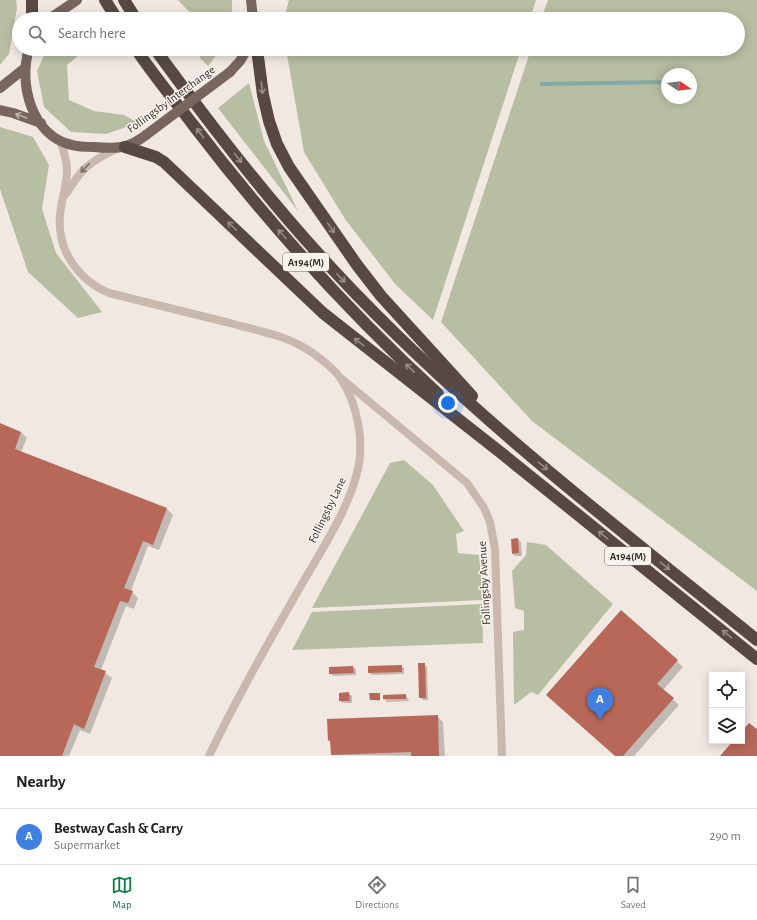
<!DOCTYPE html>
<html lang="en">
<head>
<meta charset="utf-8">
<style>
	body { margin:0; font-family:"Alegreya Sans",sans-serif; background:#f6f6f6; color:#202124 }
	.controls { position:absolute; right:12px; bottom:12px; display:grid; overflow:hidden; border-radius:0px; box-shadow:0 2px 10px #0003 }
	.controls button { width:36px; height:36px; display:grid; place-items:center; padding:0; border:0; border-bottom:1px solid #e0e0e0; background:#fff; color:#202124; font:20px sans-serif }
	.compass { position:absolute; left:661px; top:68px; width:36px; height:36px; border-radius:50%; background:#fff; box-shadow:0 2px 10px #0003; rotate:103deg }
	.you { position:absolute; left:448px; top:403px; width:14px; height:14px; margin:-10px; border:3px solid #fff; border-radius:50%; background:#1a73e8; box-shadow:0 0 0 6px #1a73e833 }
	.badge { display:grid; place-items:center; width:26px; height:26px; border-radius:50%; background:#0b8043; color:#fff; font-size:13px; font-weight:700 }
	.pin { position:absolute; translate:-50% -33px; filter:drop-shadow(0 1px 2px #0008) }
	.pin::after { content:''; position:absolute; top:21px; width:14px; height:12px; background:inherit; clip-path:polygon(0 0,100% 0,50% 100%) }
	.list { margin:0; padding:0; list-style:none }
	h2 { display:flex; justify-content:space-between; align-items:center; height:52px; margin:0; padding:0 16px; font-size:17px }
	h2 small { font-size:13px; font-weight:400; color:#757577 }
	.list li { display:grid; grid-template-columns:26px 1fr auto; gap:12px; align-items:center; box-sizing:border-box; height:56px; padding:0 16px; border-top:1px solid #e0e0e0 }
	.list b { display:block; font-size:15px; white-space:nowrap }
	.list p { margin:0; font-size:13px; white-space:nowrap; color:#757577 }
	.list em { font-size:13px; font-style:normal; color:#757577 }
	.icon { flex:none; width:22px; height:22px; fill:none; stroke:currentColor; stroke-width:2; stroke-linecap:round; stroke-linejoin:round }
	.map { position:relative; flex:none; width:757px; height:756px; overflow:hidden }
	.search { position:absolute; background:#fff; box-shadow:0 2px 10px #0003; left:12px; right:12px; top:12px; height:44px; display:flex; align-items:center; gap:10px; box-sizing:border-box; padding:0 14px; border-radius:22px; color:#757577; font-size:15px }
	.sheet { height:108px; background:#fff }
	nav { display:flex; justify-content:space-around; align-items:center; box-sizing:border-box; height:56px; border-top:1px solid #e0e0e0; background:#fff; font-size:11px; color:#757577 }
	nav a { display:grid; justify-items:center; gap:2px }
	nav .on { color:#0b8043 }
	.map>svg:first-child { display:block }
	.green { fill:#b7bea2; fill-rule:evenodd }
	.water { fill:#83aaa9 }
	.shadow { fill:#0003 }
	.building { fill:#b86858 }
	.lines { fill:none; stroke-linecap:round; stroke-linejoin:round }
	.tertiary { stroke:#c8b8ae; stroke-width:8 }
	.primary { stroke:#77655e; stroke-width:10 }
	.motorway { stroke:#574844; stroke-width:12 }
	.primary-bridge { stroke:#77655e; stroke-width:10 }
	.oneway { stroke:#978c88 }
	.oneway2 { stroke:#beb3ad }
	.oneway3 { stroke:#786c66 }
	.labels { text-anchor:middle; dominant-baseline:central; stroke-width:3; stroke-linejoin:round; paint-order:stroke }
	.shield { fill:#f8f2ed; stroke:#716965; stroke-width:1 }
	.shield-label { font-size:11px; font-weight:bold; fill:#372e2b }
	.street-label { font-size:12px; fill:#372e2b; stroke:#f8f2ed }
</style>
</head>
<body>
<div class="map">
<svg width="757" height="756" viewBox="0 0 757 756">
	<rect width="100%" height="100%" fill="#f1e8e1"/>
	<g class="green">
		<polygon points="0,0 16,0 17,8 9,54 0,65"/>
		<polygon points="178,0 232,0 232,19 196,19"/>
		<polygon points="289,0 536,0 530,19 284,19"/>
		<path d="M548 0H757V591L532 421 441 322 531 49H738V19H541ZM667 74H691V98H667Z"/>
		<polygon points="47,49 86,49 67,65 69,100 94,111 124,115 138,123 106,134 71,132 44,107 37,71"/>
		<polygon points="199,49 221,49 208,66 200,58"/>
		<polygon points="286,49 521,49 433,320 396,285 345,219 304,152"/>
		<polygon points="249,83 264,141 298,211 218,108"/>
		<polygon points="0,127 33,137 49,165 42,209 56,253 102,312 78,318 28,272 0,189"/>
		<polygon points="404,460 433,485 464,531 456,534 458,553 479,555 483,600 312,608 390,463"/>
		<polygon points="527,542 546,545 613,604 538,695 531,692 514,705 513,632 524,630 524,611 515,608 512,571 526,555"/>
		<polygon points="482,604 483,643 292,650 312,612"/>
	</g>
	<polygon class="water" points="667,80 667,84 540,86 540,82"/>
	<g class="shadow">
		<polygon points="0,424 21,432 27,438 21,452 167,509 173,515 159,550 148,546 131,591 138,598 134,609 126,606 101,670 112,678 90,734 80,730 69,756 0,756"/>
		<polygon points="518,539 521,542 522,556 515,556 513,553 512,540"/>
		<polygon points="621,611 683,667 663,690 679,705 634,756 615,756"/>
		<polygon points="424,664 427,667 428,700 423,700 420,697"/>
		<polygon points="401,666 404,668 404,674 372,675 369,672"/>
		<polygon points="353,667 356,669 356,675 333,676 330,673"/>
		<polygon points="349,694 352,696 352,703 343,703 340,701"/>
		<polygon points="379,694 380,701 371,700"/>
		<polygon points="406,695 409,701 387,702 384,699"/>
		<polygon points="437,716 443,722 445,756 332,755 332,743 329,740"/>
	</g>
	<g class="building">
		<polygon points="0,423 21,432 15,449 167,508 153,545 143,541 124,588 133,591 128,603 120,601 94,667 106,671 84,729 74,724 62,756 0,756"/>
		<polygon points="518,538 519,553 512,554 511,539"/>
		<polygon points="621,610 678,660 657,684 674,698 623,756 615,756 546,695"/>
		<polygon points="418,663 425,663 426,698 419,698"/>
		<polygon points="402,665 402,672 368,673 368,666"/>
		<polygon points="353,666 354,673 329,674 329,667"/>
		<polygon points="349,692 350,701 339,701 339,693"/>
		<polygon points="369,693 380,693 380,700 370,700"/>
		<polygon points="406,694 406,699 383,699 383,695"/>
		<polygon points="438,715 439,756 411,756 411,752 331,755 330,740 328,741 327,719"/>
		<polygon points="749,723 757,729 757,756 720,756 733,741 742,741 742,731"/>
	</g>
	<g class="lines">
		<g class="tertiary">
			<path d="M60 140C63 150 67 160 67 170 67 186 61 200 60 216 57 250 78 280 109 293 149 303 189 313 230 323 254 330 281 334 303 347 314 353 335 369 341 379 358 405 365 444 357 473 348 510 321 551 302 584 269 641 237 697 209 756"/>
			<path d="M66 194C82 168 88 163 116 149"/>
			<polyline points="342,379 467,483 484,508 490,522 495,549 502,756"/>
		</g>
		<g class="primary">
			<polyline points="251,0 253,19"/>
			<polyline points="49,19 77,0"/>
			<path d="M29 49C18 84 32 136 72 145 79 147 87 147 94 147 116 149 128 149 146 135"/>
			<polyline points="230,72 240,61 247,49"/>
			<polyline points="0,88 25,68"/>
			<polyline points="0,110 13,113 41,123"/>
		</g>
		<g class="motorway">
			<polyline points="105,0 117,19"/>
			<polyline points="124,0 136,19"/>
			<polyline points="32,19 32,0"/>
			<path d="M136 49C154 76 175 101 194 126 268 223 349 312 438 394"/>
			<path d="M155 49C212 127 271 204 337 274 464 410 613 524 757 640"/>
			<polyline points="257,49 263,95 269,121 277,144 289,167 357,265 381,296 472,396"/>
			<polyline points="125,147 156,157 164,162 323,313 500,452 757,659"/>
		</g>
		<polyline class="primary-bridge" points="146,135 230,72"/>
	</g>
	<defs><path id="oneway-shaft" d="M-6 0H5M1.5-3L5.5 0L1.5 3" fill="none" stroke-width="1.6" stroke-linecap="round" stroke-linejoin="round"/></defs>
	<g class="oneway">
		<use href="#oneway-shaft" transform="translate(262 88) rotate(83)"/>
		<use href="#oneway-shaft" transform="translate(200 133) rotate(-127)"/>
		<use href="#oneway-shaft" transform="translate(238 158) rotate(52)"/>
		<use href="#oneway-shaft" transform="translate(232 226) rotate(-136)"/>
		<use href="#oneway-shaft" transform="translate(331 228) rotate(55)"/>
		<use href="#oneway-shaft" transform="translate(282 234) rotate(-132)"/>
		<use href="#oneway-shaft" transform="translate(341 278) rotate(46)"/>
		<use href="#oneway-shaft" transform="translate(359 342) rotate(-142)"/>
		<use href="#oneway-shaft" transform="translate(410 368) rotate(-136)"/>
		<use href="#oneway-shaft" transform="translate(543 466) rotate(40)"/>
		<use href="#oneway-shaft" transform="translate(603 535) rotate(-141)"/>
		<use href="#oneway-shaft" transform="translate(665 566) rotate(39)"/>
		<use href="#oneway-shaft" transform="translate(727 634) rotate(-141)"/>
	</g>
	<use class="oneway2" href="#oneway-shaft" transform="translate(21 116) rotate(-160)"/>
	<use class="oneway3" href="#oneway-shaft" transform="translate(85 168) rotate(134)"/>
	<g class="labels">
		<g class="shield">
			<rect x="283" y="253" width="46" height="18" rx="3"/>
			<rect x="605" y="547" width="46" height="18" rx="3"/>
		</g>
		<g class="shield-label">
			<text x="306" y="262">A194(M)</text>
			<text x="628" y="556">A194(M)</text>
		</g>
		<g class="street-label">
			<text transform="translate(171 99) rotate(-36)">Follingsby Interchange</text>
			<text transform="translate(327 510) rotate(-64)">Follingsby Lane</text>
			<text transform="translate(484 583) rotate(-93)">Follingsby Avenue</text>
		</g>
	</g>
</svg>
<div class="controls">
<button><svg class="icon" aria-label="locate" viewBox="0 0 24 24"><circle cx="12" cy="12" r="6"/><path d="M12 2v4M12 18v4M2 12h4M18 12h4"/></svg></button>
<button><svg class="icon" aria-label="layers" viewBox="0 0 24 24"><path d="M12 4l9 5-9 5-9-5zM3 14l9 5 9-5"/></svg></button>
</div>
<svg class="compass" viewBox="-18 -18 36 36"><path d="M0-13l5 13h-10z" fill="#e53935"/><path d="M0 13l5-13h-10z" fill="#757577"/></svg>
<div class="you"></div>
<div class="pin badge" style="left:600px;top:720px;background:#3f7fe0">A</div>
<div class="search"><svg class="icon" aria-label="search" viewBox="0 0 24 24"><circle cx="10" cy="10" r="6"/><path d="M15 15l6 6"/></svg>Search here</div>
</div>
<section class="sheet">
<h2>Nearby<small></small></h2>
<ul class="list">
<li><span class="badge" style="background:#3f7fe0">A</span><div><b>Bestway Cash &amp; Carry</b><p>Supermarket</p></div><em>290 m</em></li>
</ul>
</section>
<nav>
<a class="on"><svg class="icon" aria-label="map" viewBox="0 0 24 24"><path d="M3 6l6-2 6 2 6-2v14l-6 2-6-2-6 2zM9 4v14M15 6v14"/></svg>Map</a>
<a><svg class="icon" aria-label="directions" viewBox="0 0 24 24"><path d="M12 3l9 9-9 9-9-9zM9 14v-3h6M13 9l2 2-2 2"/></svg>Directions</a>
<a><svg class="icon" aria-label="saved" viewBox="0 0 24 24"><path d="M7 4h10v16l-5-4-5 4z"/></svg>Saved</a>
</nav>
</body>
</html>
